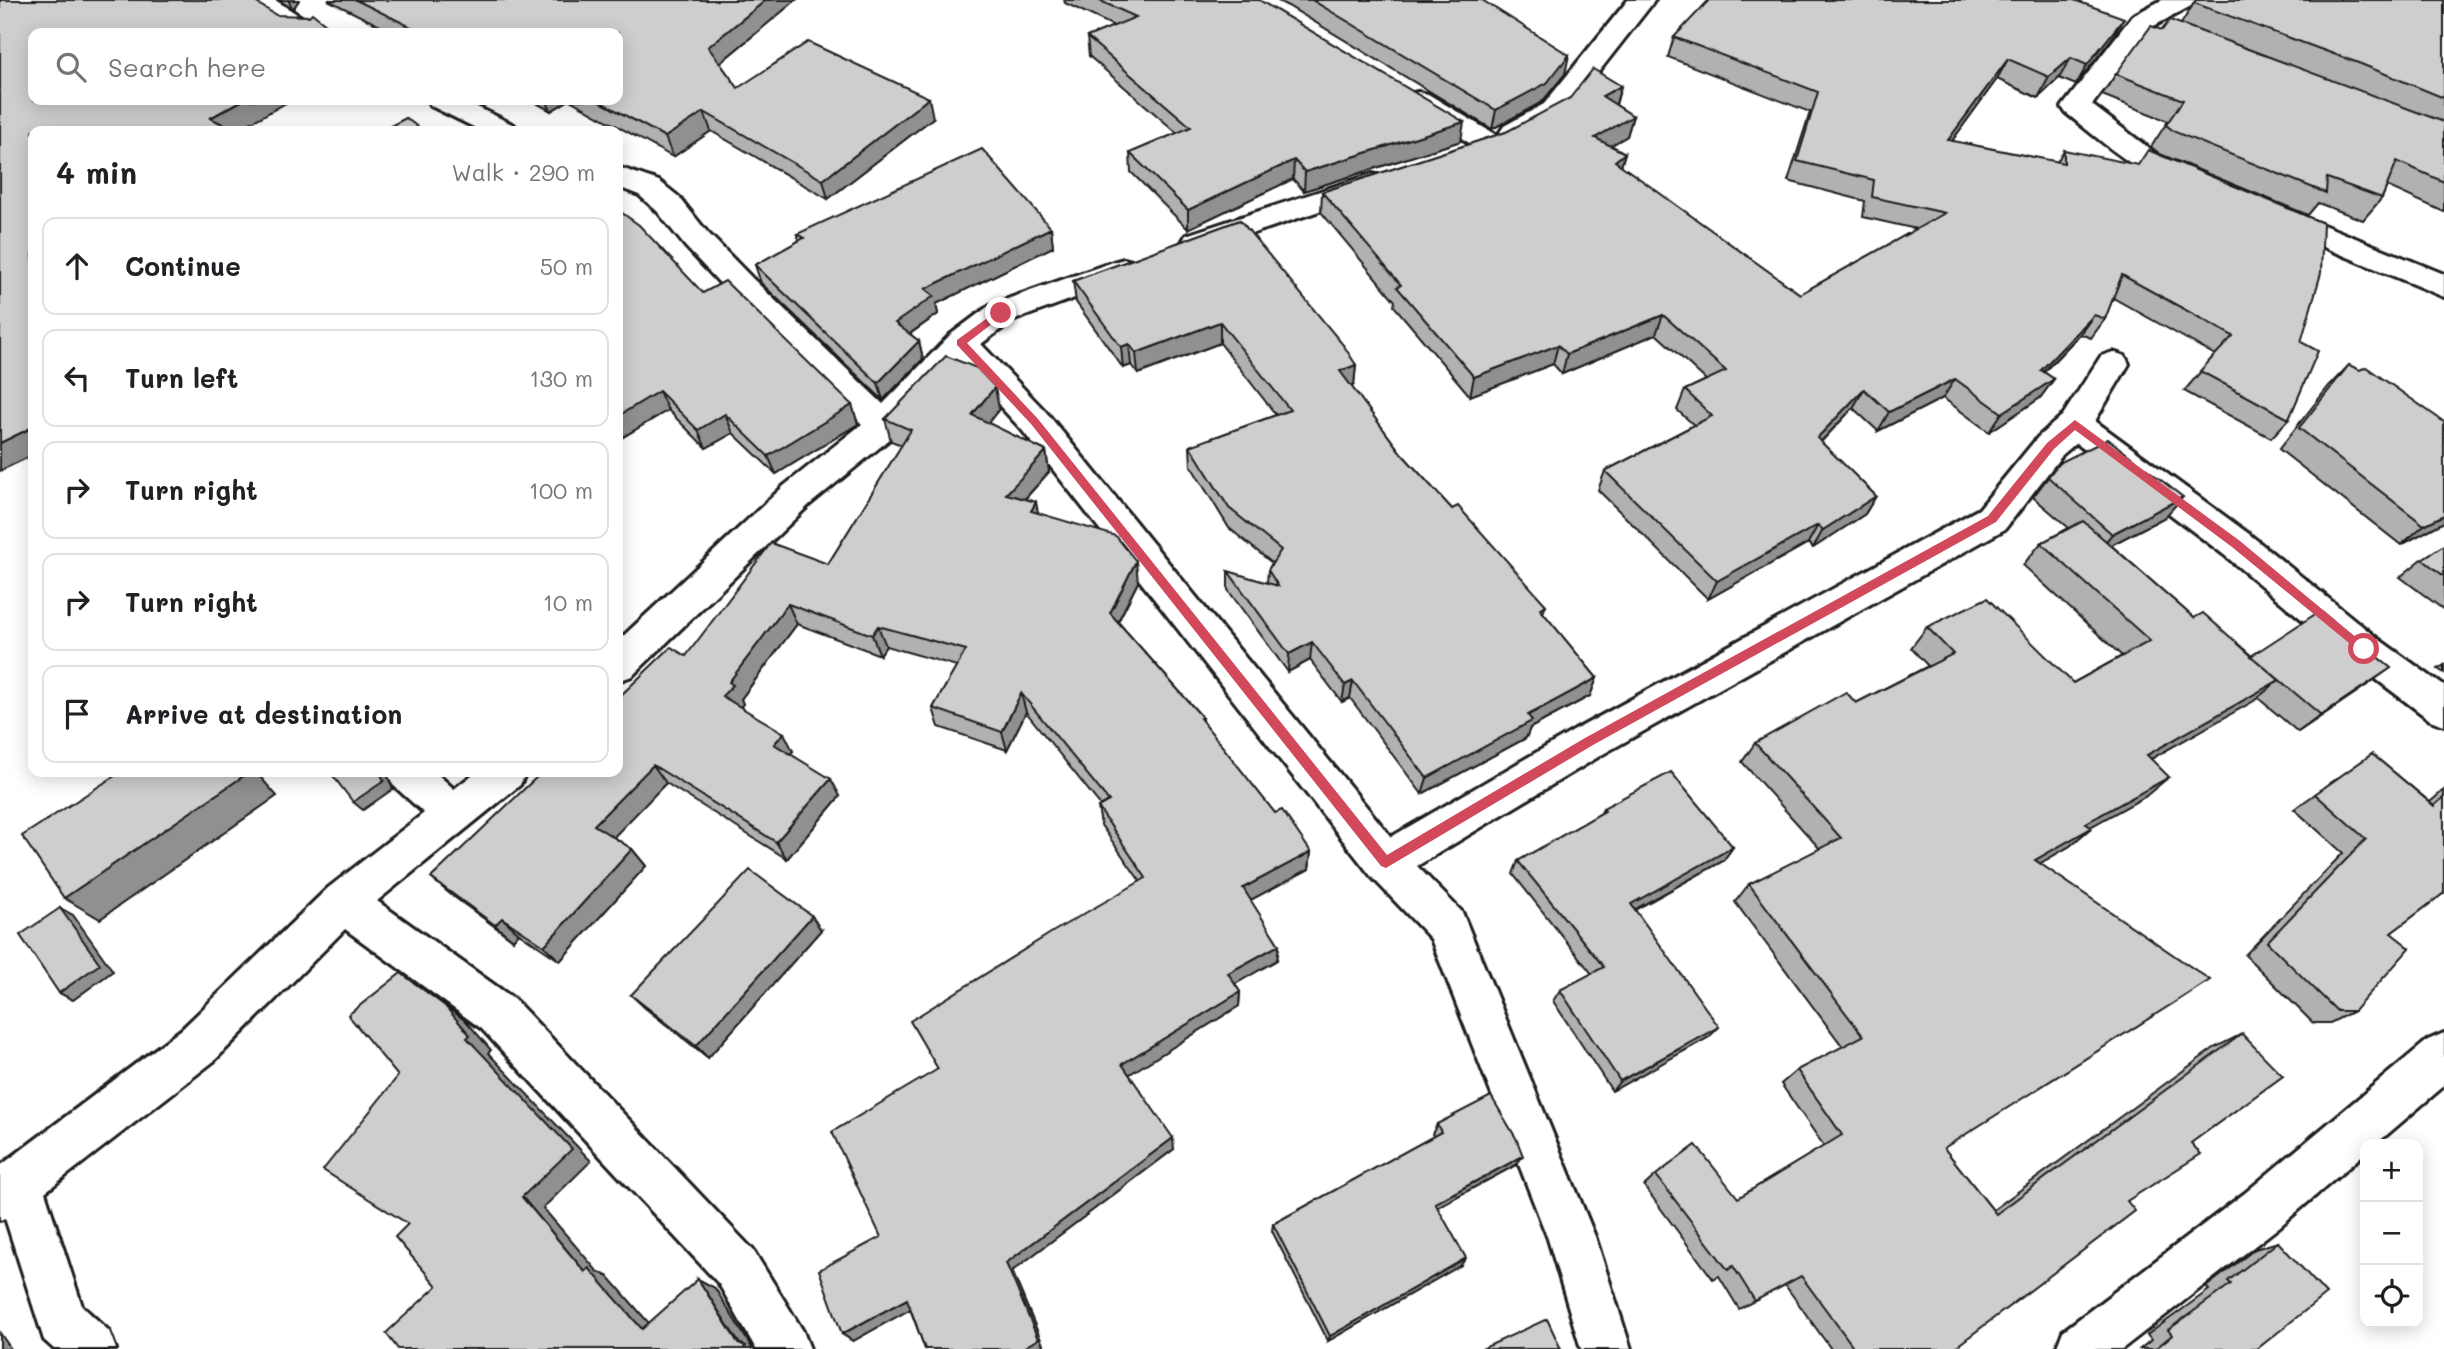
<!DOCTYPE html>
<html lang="en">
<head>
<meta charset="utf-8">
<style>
	body { margin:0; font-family:Mali,sans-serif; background:#f6f6f6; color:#202124 }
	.controls { position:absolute; right:21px; bottom:21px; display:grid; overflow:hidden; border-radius:14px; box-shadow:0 4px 18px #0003 }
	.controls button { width:63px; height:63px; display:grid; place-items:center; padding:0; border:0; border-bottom:2px solid #e0e0e0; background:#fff; color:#202124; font:35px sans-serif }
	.stop { position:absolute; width:21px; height:21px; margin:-16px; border:5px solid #d1495b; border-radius:50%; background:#fff }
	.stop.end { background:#d1495b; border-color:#fff; box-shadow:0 2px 7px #0008 }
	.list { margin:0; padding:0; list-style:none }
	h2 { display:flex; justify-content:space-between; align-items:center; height:91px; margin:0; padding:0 28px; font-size:30px }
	h2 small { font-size:23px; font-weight:400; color:#757577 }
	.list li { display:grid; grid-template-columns:46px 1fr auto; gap:21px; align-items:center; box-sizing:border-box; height:98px; margin:0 14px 14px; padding:0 14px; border:2px solid #e0e0e0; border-radius:14px }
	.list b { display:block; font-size:26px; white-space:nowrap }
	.list em { font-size:23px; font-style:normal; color:#757577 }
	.icon { flex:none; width:38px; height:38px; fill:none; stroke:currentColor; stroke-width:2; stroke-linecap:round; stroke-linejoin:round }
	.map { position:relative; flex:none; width:2444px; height:1349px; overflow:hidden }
	.search { position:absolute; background:#fff; box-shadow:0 4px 18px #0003; left:28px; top:28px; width:595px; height:77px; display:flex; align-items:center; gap:18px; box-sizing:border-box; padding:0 24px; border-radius:14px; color:#757577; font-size:26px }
	.panel { position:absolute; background:#fff; box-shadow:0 4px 18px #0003; left:28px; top:126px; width:595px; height:651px; border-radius:14px }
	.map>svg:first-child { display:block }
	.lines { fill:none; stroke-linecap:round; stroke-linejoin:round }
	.minor-casing { stroke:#1c1c1c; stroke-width:6 }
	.minor { fill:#fff; fill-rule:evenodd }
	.wall { fill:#b1b1b1; stroke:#1c1c1c; stroke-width:2 }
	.shaded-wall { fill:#909090; stroke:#1c1c1c; stroke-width:2 }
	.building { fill:#cecece; stroke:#1c1c1c; stroke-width:2 }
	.route { fill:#d1495b }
</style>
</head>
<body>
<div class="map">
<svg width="2444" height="1349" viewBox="0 0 2444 1349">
	<rect width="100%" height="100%" fill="#fff"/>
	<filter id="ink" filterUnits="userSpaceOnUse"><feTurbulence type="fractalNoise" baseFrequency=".0143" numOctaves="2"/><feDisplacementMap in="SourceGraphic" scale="14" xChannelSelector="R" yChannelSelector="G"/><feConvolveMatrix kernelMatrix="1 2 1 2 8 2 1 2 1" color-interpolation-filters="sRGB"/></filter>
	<g filter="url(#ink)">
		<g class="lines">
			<defs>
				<g id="minor">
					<polygon points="244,0 275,0 317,27 321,33 290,33 248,6"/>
					<polygon points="1628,0 1655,0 1564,116 1524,138 1514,141 1504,138 1500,132 1504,126 1544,104"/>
					<path d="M2162 0H2195L2191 6 2150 28 2092 105 2159 156 2199 172 2204 179 2199 186C2160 196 2096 136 2066 113L2062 107 2132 16Z"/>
					<polygon points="1418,92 1428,94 1501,138 1505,144 1501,150 1491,153 1481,150 1408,106 1404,100 1408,94"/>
					<polygon points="427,100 463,100 514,125 518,131 482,131 431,106"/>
					<polygon points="618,167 659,181 679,197 707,232 753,279 883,404 950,335 990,305 1113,262 1124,259 1135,262 1140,269 1135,276 1012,321 981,344 1046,412 1391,837 1575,730 1979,509 2038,437 2063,415 2101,356 2113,352 2125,356 2129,364 2095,421 2249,534 2377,638 2444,686 2444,725 2430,720 2351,660 2223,554 2076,443 2062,455 2005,529 1603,754 1417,866 1462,912 1596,1239 1631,1349 1581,1349 1548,1239 1431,939 1371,876 1022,430 961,364 896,434 809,505 632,676 618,681 618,641 785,485 862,424 731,295 685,246 657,211 639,195 618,187"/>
					<polygon points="1372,174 1382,176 1387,183 1382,190 1197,252 1186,249 1182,242 1186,235"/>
					<polygon points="2274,205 2444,274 2444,297 2263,222 2259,215 2263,208"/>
					<polygon points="387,772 435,772 454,789 476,772 526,772 520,785 377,901 514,999 753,1250 803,1331 810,1349 756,1349 719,1284 482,1029 345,929 214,1061 45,1192 82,1306 109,1331 116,1349 54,1349 44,1340 5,1218 0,1220 0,1166 182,1029 328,888 424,813 393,785"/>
					<polygon points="2444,1033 2444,1086 2376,1144 2365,1144 2365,1153 2279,1227 2122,1349 2056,1349 2063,1331 2245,1193 2428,1040"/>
				</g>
			</defs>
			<use href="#minor" class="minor-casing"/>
			<use href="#minor" class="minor"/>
		</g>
		<g class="wall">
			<polygon points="279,0 299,0 293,9"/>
			<polygon points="328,0 796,0 720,63 738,88 933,118 828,199 711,131 673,157 570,100 618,100 618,33 394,33"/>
			<polygon points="1064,0 1259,0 1461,141 1304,191 1293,179 1188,229 1131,172 1130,153 1177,133 1089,56 1087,37 1114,26 1065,3"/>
			<polygon points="1276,0 1482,0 1565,74 1542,102 1492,129 1288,6"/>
			<polygon points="2196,0 2444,0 2444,212 2387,186 2382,198 2363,220 2318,203 2308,215 2160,154 2151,147 2168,121 2102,95 2116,74 2162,30 2181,24"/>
			<polygon points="1674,37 2112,38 2076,85 2059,78 2038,98 1997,79 1952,141 2057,162 2064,150 2301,342 2289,419 2271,438 2184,391 2215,355 2113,298 2105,319 2091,338 2080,334 2044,372 2054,379 2040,398 1989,432 1943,398 1878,431 1853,408 1821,442 1876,496 1865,514 1813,548 1808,543 1708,599 1598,490 1605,471 1694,425 1677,410 1685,390 1706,380 1656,334 1562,374 1553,364 1470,396 1394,306 1395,301 1321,212 1322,192 1506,132 1621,86 1616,105 1633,116 1627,136 1611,145 1625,153 1621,166 1800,294 1916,229 1863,217 1865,201 1788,181 1810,112 1668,57"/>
			<polygon points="531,100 569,100 551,111"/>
			<polygon points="1240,220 1356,365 1354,385 1351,386 1401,453 1452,509 1546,605 1543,613 1597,678 1590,696 1530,728 1526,738 1422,794 1350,698 1342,702 1310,660 1288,672 1228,590 1228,571 1267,583 1268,570 1272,563 1229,528 1191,466 1190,446 1276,415 1220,343 1138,374 1131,365 1123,368 1076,302 1073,281"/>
			<polygon points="1051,228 1053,247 936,304 938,314 910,334 919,341 923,359 883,400 761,283 755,265 799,241 797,234"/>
			<polygon points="703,293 852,405 858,424 776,474 733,433 706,448 668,410 618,440"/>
			<polygon points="2349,365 2444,422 2444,522 2401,545 2279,449 2329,386"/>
			<polygon points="999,409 988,423 1046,451 1049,472 1025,499 1038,513 1138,582 1118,622 1202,717 1202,721 1275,813 1311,852 1309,869 1250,900 1279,945 1277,960 1235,984 1240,992 1239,1006 1129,1074 1174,1149 1012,1271 1043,1345 1037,1349 925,1349 910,1309 853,1341 842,1334 881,1237 938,1069 1140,881 1101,825 1098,807 1101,806 1026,712 1007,750 939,727 933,708 957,666 886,646 880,655 797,624 741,699 743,704 740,707 793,751 791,754 840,796 787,859 666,783 613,837 632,849 646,866 560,961 519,933 513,940 450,894 431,878 686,656 828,564 902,445 891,441 885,419"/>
			<polygon points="2059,463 2165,517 2111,545 2194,618 2251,656 2367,685 2298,732 2258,698 2151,759 2146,796 2090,827 2070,846 2040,863 1944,1148 1993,1210 2214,1048 2242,1034 2191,1143 2127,1201 1953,1349 1831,1349 1785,1285 1739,1309 1719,1276 1713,1279 1644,1186 1656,1175 1738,1198 1824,1146 1781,1084 1797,1070 1843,1047 1735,902 1749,884 1820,849 1742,762 1755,743 1856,703 1928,666 1911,648 1927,627 2073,683 2122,656 2023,565 2041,543 2069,528 2033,497"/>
			<polygon points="2444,545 2444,610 2400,577 2422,559"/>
			<polygon points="2444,665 2444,673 2438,669"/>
			<polygon points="2372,754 2430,802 2444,790 2444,893 2391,933 2354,1011 2330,1023 2313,1023 2245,955 2343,853 2294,809"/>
			<polygon points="1603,808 1733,847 1723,861 1635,910 1709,1037 1612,1091 1553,1001 1560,990 1592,974 1513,874 1518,861 1601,813"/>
			<polygon points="821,930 708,1058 645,1008 631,995"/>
			<polygon points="1437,1124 1516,1165 1437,1207 1461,1265 1328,1341 1272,1231 1273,1224 1434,1137 1432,1134"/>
			<polygon points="2278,1242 2257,1349 2140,1349 2151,1340 2147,1335 2209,1290 2206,1287 2255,1249"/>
		</g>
		<g class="shaded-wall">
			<polygon points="288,0 299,0 293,9"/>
			<polygon points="766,0 796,0 715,67 708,47"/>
			<polygon points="2124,18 2112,38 2076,85 2087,65"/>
			<polygon points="1569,55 1565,74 1542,102 1492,129 1496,110"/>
			<polygon points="2071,58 2059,78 2038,98 2049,77"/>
			<polygon points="2008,59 1997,79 1938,160 1948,140"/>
			<polygon points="1621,86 1615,107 1602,96"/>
			<polygon points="929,98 933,118 828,199 823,180"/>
			<polygon points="243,100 291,100 236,131 210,118"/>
			<polygon points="546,100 569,100 551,111"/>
			<polygon points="704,112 711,131 673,157 665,137"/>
			<polygon points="1633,116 1627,136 1590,158 1595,138"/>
			<polygon points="1464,122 1461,141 1304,191 1305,172"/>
			<polygon points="1625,153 1619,173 1615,161"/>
			<polygon points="1294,160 1293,179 1188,229 1188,210"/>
			<polygon points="1051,228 1053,247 936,304 938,314 899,341 895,323 925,289"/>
			<polygon points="1663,315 1656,334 1562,374 1567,354"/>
			<polygon points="2094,315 2080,334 2027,389 2041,370"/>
			<polygon points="1220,322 1220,343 1138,374 1136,353"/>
			<polygon points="919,341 923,359 883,400 878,383"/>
			<polygon points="1129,344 1131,365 1123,368 1121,347"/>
			<polygon points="1558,345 1553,364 1470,396 1474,377"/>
			<polygon points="1356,365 1354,385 1338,391 1340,371"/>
			<polygon points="1955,379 1943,398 1878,431 1889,412"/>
			<polygon points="2054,379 2040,398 1989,432 2002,413"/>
			<polygon points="995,387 999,409 977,437 972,415"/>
			<polygon points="1864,389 1853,408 1807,456 1817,438"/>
			<polygon points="659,391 668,410 618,440 618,416"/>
			<polygon points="852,405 858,424 776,474 768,456"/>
			<polygon points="725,414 733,433 706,448 698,430"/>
			<polygon points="33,427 33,455 0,471 0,443"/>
			<polygon points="1046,451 1049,472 1010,515 1006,494"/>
			<polygon points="1876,496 1865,514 1813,548 1823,530"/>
			<polygon points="2183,497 2165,517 2096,553 2112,534"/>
			<polygon points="1036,502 1040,523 1031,511"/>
			<polygon points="2444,515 2444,522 2401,545 2424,525"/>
			<polygon points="1818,525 1808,543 1708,599 1717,581"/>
			<polygon points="1136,561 1138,582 1112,633 1110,613"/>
			<polygon points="788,604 797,624 741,699 743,704 733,715 722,696 729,682"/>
			<polygon points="878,626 886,646 880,655 872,635"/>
			<polygon points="1312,642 1310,660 1288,672 1289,654"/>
			<polygon points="2391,668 2367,685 2298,732 2321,715"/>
			<polygon points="1597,678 1590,696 1530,728 1526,738 1422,794 1427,778 1528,715"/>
			<polygon points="2279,680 2254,701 2124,774 2147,755"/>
			<polygon points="1353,681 1350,698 1342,702 1345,685"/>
			<polygon points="1021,693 1026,712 1007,750 1002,732"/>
			<polygon points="784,733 793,751 784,762 774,744"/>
			<polygon points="653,765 666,783 609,842 594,825"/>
			<polygon points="247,772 256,772 277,796 100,919 64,898"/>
			<polygon points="380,772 386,772 393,789 363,810 353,802"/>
			<polygon points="2169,777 2146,796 2065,841 2086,823"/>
			<polygon points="831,779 840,796 787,859 776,842"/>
			<polygon points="2091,828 2070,846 2015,878 2035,860"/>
			<polygon points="1733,847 1723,861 1623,916 1631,904"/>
			<polygon points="632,849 646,866 560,961 544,946"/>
			<polygon points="1311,852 1309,869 1243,904 1243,888"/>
			<polygon points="60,908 73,915 113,971 73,1000 59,993"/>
			<polygon points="812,916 821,930 708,1058 696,1046"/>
			<polygon points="502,918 519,933 513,940 495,925"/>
			<polygon points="1279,945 1277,960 1228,988 1228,973"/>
			<polygon points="401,973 467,1022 491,1050 488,1053 591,1161 543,1208 597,1271 609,1277 660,1336 642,1329 585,1272 522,1197"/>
			<polygon points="1240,992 1239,1006 1125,1077 1122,1064"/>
			<polygon points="1719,1027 1709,1037 1612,1091 1620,1081"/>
			<polygon points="1173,1138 1174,1149 1012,1271 1043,1345 1037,1349 1021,1349 1006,1263"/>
			<polygon points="1523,1156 1516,1165 1430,1211 1435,1203"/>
			<polygon points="1466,1258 1461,1265 1328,1341 1330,1336"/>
			<polygon points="698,1279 715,1288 752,1348 754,1349 743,1349"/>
			<polygon points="907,1299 916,1306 853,1341 842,1334"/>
			<polygon points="0,1333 11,1349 0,1349"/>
		</g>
		<g class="building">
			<polygon points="0,0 252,0 276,15 309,16 312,13 337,33 33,33 33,100 243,100 210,118 237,131 33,131 33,427 0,443"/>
			<polygon points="356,0 766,0 708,47 738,88 808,42 929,98 823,180 704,112 665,137 597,100 618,100 618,33 423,33"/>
			<polygon points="1098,0 1259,0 1464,122 1305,172 1294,160 1188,210 1130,153 1191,127 1087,37 1136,17"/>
			<polygon points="1312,0 1482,0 1569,55 1547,83 1496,110"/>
			<polygon points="1709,0 2074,0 2124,18 2087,65 2071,58 2049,77 2008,59 1948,140 2064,163 2064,150 2138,165 2148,150 2323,223 2321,273 2301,342 2318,351 2289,419 2200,371 2233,336 2122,275 2105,319 2094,315 2041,370 2054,379 2002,413 1955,379 1889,412 1864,389 1817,438 1876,496 1823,530 1818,525 1717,581 1605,471 1712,416 1685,390 1726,371 1663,315 1567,354 1558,345 1474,377 1397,287 1401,285 1322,192 1506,132 1570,98 1593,69 1621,86 1602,96 1633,116 1595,138 1625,153 1615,161 1800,294 1945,213 1872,197 1874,180 1797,161 1818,92 1674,37"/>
			<polygon points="2196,0 2444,0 2444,98 2361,64 2194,3"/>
			<polygon points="2170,20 2444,122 2444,182 2397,161 2382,198 2327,178 2326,193 2175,132 2166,125 2183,100 2116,74 2151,26 2162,30"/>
			<polygon points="406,118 423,131 381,131"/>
			<polygon points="982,149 1051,228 925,289 934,296 895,323 919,341 878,383 755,265 804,238 797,234"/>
			<polygon points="618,210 639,225 703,293 725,281 852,405 768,456 725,414 698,430 659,391 618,416"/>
			<polygon points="1240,220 1344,346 1356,365 1340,371 1401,453 1452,509 1458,506 1546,605 1540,609 1597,678 1528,715 1532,721 1427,778 1353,681 1345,685 1312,642 1289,654 1228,571 1278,586 1268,570 1281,550 1229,508 1190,446 1290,410 1220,322 1136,353 1129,344 1121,347 1073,281"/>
			<polygon points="946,356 977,368 995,387 972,415 1046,451 1006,494 1036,502 1031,511 1116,536 1136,561 1110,613 1202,717 1200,718 1275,813 1282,810 1311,852 1243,888 1279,945 1228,973 1240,992 1122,1064 1173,1138 1006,1263 1038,1339 1021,1349 925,1349 907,1299 842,1334 819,1270 881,1237 832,1132 938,1069 910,1021 1054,931 1146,878 1098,807 1109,801 1021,693 1002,732 933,708 966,650 878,626 872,635 788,604 729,682 733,685 722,696 784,733 774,744 831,779 776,842 653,765 594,825 632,849 544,946 502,918 495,925 431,878 542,772 618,772 618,698 671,647 686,656 771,543 828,564 911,430 885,419"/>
			<polygon points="2349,365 2360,370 2366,367 2444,422 2444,515 2424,525 2299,428"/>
			<polygon points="2108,439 2183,497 2112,534 2048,477 2059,463"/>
			<polygon points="2083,521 2194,618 2203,613 2279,680 2147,755 2169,777 2086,823 2091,828 2035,860 2210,980 1944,1148 1996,1214 2242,1034 2283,1076 2191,1143 2201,1154 2127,1201 2135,1211 1953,1349 1855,1349 1801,1276 1755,1301 1733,1266 1728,1270 1656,1175 1696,1145 1738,1198 1842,1135 1797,1070 1863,1036 1749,884 1841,838 1755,743 1846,692 1856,703 1953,654 1927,627 1987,598 2073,683 2150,641 2041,543"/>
			<polygon points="2444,545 2444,576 2422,559"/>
			<polygon points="2320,611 2391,668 2321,715 2251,656"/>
			<polygon points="2372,754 2434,806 2444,797 2444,893 2391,933 2410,948 2354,1011 2337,1011 2267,942 2366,839 2315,794"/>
			<polygon points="121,772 247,772 248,773 64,898 22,836"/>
			<polygon points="330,772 380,772 384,781 353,802"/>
			<polygon points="1671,772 1733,847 1631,904 1719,1027 1620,1081 1560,990 1604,967 1518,861 1605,811 1603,808"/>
			<polygon points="750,870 812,916 696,1046 631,995"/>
			<polygon points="60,908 100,964 59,993 20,935"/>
			<polygon points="401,973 445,1006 470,1035 467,1038 572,1149 522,1197 585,1272 589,1268 642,1329 698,1279 738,1343 746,1346 743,1349 398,1349 386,1333 437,1286 395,1237 408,1224 323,1170 398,1076 348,1015"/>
			<polygon points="1491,1096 1516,1138 1523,1156 1435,1203 1466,1258 1330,1336 1273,1224 1441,1132 1437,1124"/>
			<polygon points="2278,1242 2326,1294 2257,1349 2155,1349 2172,1335 2168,1330 2231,1284 2228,1281"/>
			<polygon points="1547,1319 1561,1349 1482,1349"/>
		</g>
	</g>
	<polygon class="route" points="997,311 1006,313 967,343 1038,419 1387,855 1585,738 1988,516 2047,443 2075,420 2240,541 2370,649 2364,653 2360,652 2232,547 2075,430 2054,449 1996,522 1593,745 1386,868 1381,866 1031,424 957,345 957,340"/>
</svg>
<div class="controls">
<button>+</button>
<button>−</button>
<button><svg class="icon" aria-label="locate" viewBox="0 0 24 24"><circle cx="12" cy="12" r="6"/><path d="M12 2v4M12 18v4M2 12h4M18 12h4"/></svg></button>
</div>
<div class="stop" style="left:2364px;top:649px"></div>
<div class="stop end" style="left:1001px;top:313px"></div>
<div class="search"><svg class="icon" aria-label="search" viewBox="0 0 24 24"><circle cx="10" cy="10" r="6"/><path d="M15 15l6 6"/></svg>Search here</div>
<section class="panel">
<h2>4 min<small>Walk · 290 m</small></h2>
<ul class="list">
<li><svg class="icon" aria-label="ahead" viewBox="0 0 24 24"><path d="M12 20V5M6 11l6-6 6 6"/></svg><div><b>Continue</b></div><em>50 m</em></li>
<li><svg class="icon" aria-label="left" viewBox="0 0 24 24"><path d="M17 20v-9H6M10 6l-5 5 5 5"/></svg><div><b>Turn left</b></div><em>130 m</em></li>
<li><svg class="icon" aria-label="right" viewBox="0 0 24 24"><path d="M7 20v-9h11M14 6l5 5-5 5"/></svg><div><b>Turn right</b></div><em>100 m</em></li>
<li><svg class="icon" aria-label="right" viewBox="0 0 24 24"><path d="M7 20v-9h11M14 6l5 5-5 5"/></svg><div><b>Turn right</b></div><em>10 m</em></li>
<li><svg class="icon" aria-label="arrive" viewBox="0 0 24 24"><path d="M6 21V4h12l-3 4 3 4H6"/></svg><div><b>Arrive at destination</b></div></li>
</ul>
</section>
</div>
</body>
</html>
